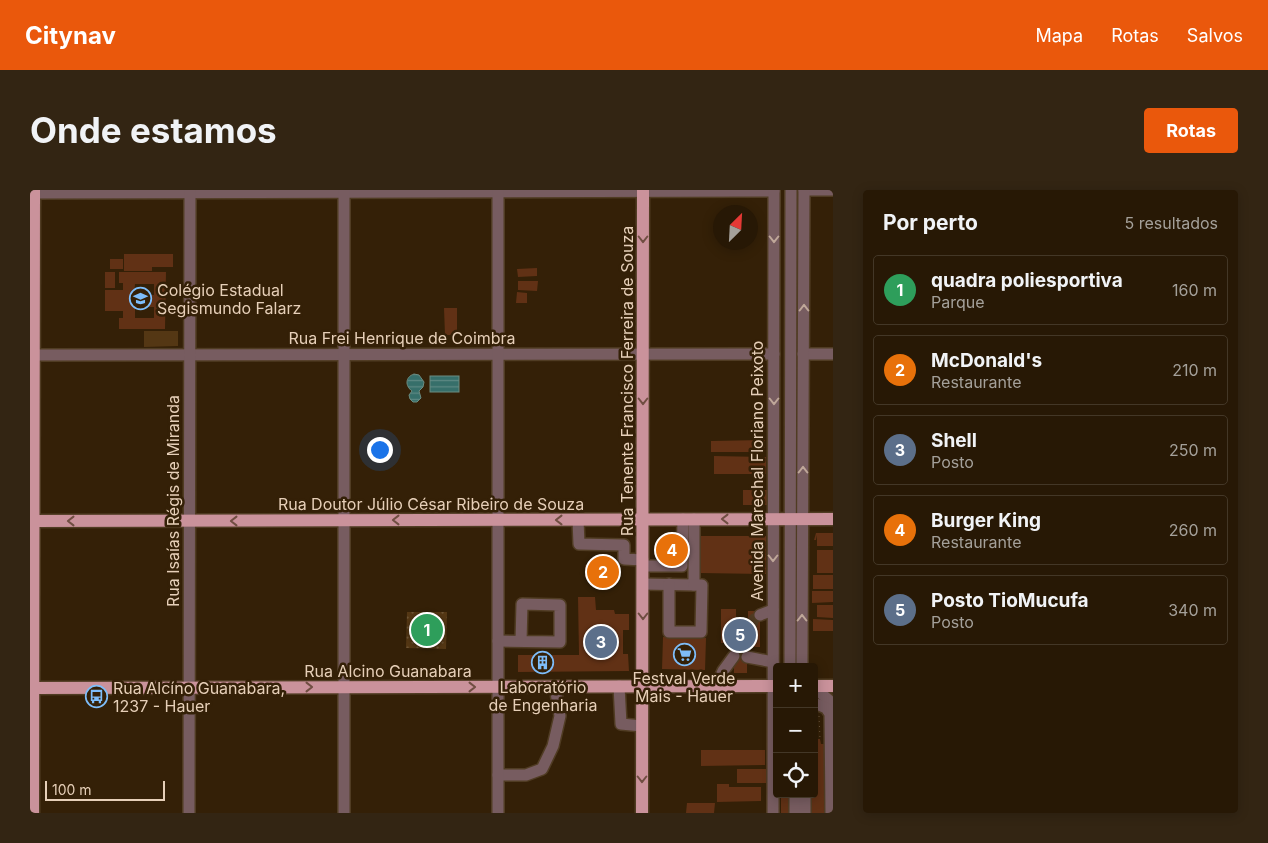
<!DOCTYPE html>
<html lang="pt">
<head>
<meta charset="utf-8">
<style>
	body { margin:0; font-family:Inter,sans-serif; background:#332513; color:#f1f3f6 }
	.controls { position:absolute; right:15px; bottom:15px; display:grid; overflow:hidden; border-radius:5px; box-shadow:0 2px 12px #0003 }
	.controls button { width:45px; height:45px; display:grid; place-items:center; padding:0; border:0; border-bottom:1px solid #433727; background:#271805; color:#f1f3f6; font:25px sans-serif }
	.compass { position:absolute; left:683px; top:15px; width:45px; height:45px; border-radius:50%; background:#271805; box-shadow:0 2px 12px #0003; rotate:24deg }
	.scale { position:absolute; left:15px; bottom:12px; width:120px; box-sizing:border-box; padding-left:5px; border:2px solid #e6cfb8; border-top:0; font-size:14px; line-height:18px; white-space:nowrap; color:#e6cfb8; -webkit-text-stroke:4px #342007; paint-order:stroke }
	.you { position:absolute; left:349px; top:259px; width:18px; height:18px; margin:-12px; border:4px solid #fff; border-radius:50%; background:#1a73e8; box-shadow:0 0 0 8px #1a73e833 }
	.badge { display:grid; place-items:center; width:32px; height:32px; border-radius:50%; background:#ea580c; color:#fff; font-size:16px; font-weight:700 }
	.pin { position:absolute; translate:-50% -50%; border:2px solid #fff; box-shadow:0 1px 5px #0006 }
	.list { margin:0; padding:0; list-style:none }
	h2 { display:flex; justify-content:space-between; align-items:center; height:65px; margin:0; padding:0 20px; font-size:21px }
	h2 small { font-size:16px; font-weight:400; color:#a4a09a }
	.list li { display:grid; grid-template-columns:32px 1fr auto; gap:15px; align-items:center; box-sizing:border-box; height:70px; margin:0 10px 10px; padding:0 10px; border:1px solid #433727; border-radius:5px }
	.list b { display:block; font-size:19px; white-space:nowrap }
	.list p { margin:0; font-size:16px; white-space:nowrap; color:#a4a09a }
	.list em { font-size:16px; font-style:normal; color:#a4a09a }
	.icon { flex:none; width:28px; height:28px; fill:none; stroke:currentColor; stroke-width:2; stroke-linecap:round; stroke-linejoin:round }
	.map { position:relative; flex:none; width:803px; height:623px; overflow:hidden; border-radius:5px }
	header { display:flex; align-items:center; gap:30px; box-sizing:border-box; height:70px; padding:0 25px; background:#ea580c; color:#fff }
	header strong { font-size:24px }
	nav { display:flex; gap:28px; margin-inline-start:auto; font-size:18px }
	.intro { display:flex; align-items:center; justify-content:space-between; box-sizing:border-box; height:120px; padding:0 30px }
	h1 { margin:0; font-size:35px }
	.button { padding:12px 22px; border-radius:5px; background:#ea580c; color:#fff; font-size:18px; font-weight:700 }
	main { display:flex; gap:30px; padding:0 30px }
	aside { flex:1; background:#271805; border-radius:5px; box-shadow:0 2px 12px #0003 }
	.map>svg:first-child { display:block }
	.grass { fill:url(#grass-dots) }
	.garden { fill:#543714 }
	.water { fill:url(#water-rules); stroke:#6b8c81 }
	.building { fill:#613115; fill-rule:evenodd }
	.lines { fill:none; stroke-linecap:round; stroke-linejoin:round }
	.minor-tunnel { stroke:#4f3a22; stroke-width:11; stroke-dasharray:11 5.5; stroke-linecap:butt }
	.minor-casing { stroke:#503c23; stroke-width:14 }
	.major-casing { stroke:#503c23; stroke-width:15 }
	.path { stroke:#6e5941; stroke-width:1; stroke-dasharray:1 4; stroke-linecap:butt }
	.minor { stroke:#775c60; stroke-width:11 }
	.major { stroke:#ca929b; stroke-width:12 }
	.oneway { stroke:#704e42 }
	.oneway2 { stroke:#bfa799 }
	.labels { text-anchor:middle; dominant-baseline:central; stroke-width:5; stroke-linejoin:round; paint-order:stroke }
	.poi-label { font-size:16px; fill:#e6cfb8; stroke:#342007; text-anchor:start }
	.street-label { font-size:16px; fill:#e6cfb8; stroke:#342007 }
</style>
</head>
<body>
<header>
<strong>Citynav</strong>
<nav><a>Mapa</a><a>Rotas</a><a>Salvos</a></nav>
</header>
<div class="intro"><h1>Onde estamos</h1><a class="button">Rotas</a></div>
<main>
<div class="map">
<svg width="803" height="623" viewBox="0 0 803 623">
	<defs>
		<pattern id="grass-dots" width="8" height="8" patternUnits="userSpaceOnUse" patternTransform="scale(1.25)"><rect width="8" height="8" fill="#543714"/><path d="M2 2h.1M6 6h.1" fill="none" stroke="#6d5334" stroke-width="1.8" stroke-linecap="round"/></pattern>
		<pattern id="water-rules" width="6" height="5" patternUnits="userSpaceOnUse" patternTransform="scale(1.25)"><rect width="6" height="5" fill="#366f6a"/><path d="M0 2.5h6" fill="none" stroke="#5d8984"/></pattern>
	</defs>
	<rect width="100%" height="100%" fill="#342007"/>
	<polygon class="grass" points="377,422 417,422 416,459 376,458"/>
	<polygon class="garden" points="114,141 148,141 148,156 114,157"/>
	<g class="water">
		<path d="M384 184 389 185 394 192 393 197 389 201 391 208 387 212H383L380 209 379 205 382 201C375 196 375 187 384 184Z"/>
		<rect x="400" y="186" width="29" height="16"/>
	</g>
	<g class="building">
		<polygon points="94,64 143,64 143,77 122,77 122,81 94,81"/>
		<rect x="80" y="69" width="13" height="10"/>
		<polygon points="507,78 507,86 488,87 487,79"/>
		<rect x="75" y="82" width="10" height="16"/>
		<path d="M89 82H136L135 139H89V128H93V121H75V100H93V93H89ZM105 94H124V105H104ZM105 117H124V128H105Z"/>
		<polygon points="488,91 508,91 507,101 488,100"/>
		<polygon points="487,102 497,103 497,113 486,113"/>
		<polygon points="414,118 427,118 427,145 415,145"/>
		<polygon points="735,250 735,262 681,262 681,251"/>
		<polygon points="684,266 736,267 736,284 684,284"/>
		<rect x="713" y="300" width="24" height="15"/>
		<polygon points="786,343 803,343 803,356 787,356 787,345 786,350 784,350"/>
		<polygon points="669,346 736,346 736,384 669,383"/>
		<rect x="637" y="348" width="10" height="24"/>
		<rect x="787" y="360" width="16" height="23"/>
		<polygon points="555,375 590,377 590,390 555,388"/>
		<rect x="783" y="385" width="20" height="14"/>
		<polygon points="782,401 803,401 803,412 782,413"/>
		<polygon points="548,407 565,407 566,420 584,420 585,424 599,424 599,440 593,440 593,464 598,464 599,481 488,482 488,465 549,465"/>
		<polygon points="787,415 803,415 803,428 787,427"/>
		<polygon points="691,419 706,419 706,437 718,437 718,421 730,421 730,457 717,457 717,483 704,483 704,453 691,453"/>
		<polygon points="783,429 803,430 803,441 783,441"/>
		<polygon points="633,447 676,448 675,480 632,479"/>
		<polygon points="786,549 790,549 791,554 797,554 797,623 780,623 780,604 784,604 784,555 786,555"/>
		<polygon points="671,560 735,560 735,575 671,576"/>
		<rect x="707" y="579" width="29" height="14"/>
		<polygon points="687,594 699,594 699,597 731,597 731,611 687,612"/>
		<rect x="751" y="604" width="10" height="19"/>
		<polygon points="657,613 685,613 684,623 656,623"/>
	</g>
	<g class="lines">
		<polyline class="minor-tunnel" points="704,466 718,444 724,429 730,425"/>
		<defs>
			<g id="minor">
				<polyline points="774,0 803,0"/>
				<polyline points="0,3 744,1"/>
				<polyline points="773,164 803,164"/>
				<polyline points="0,165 744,164"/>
				<polyline points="548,330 549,354 594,355 594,369 613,370"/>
				<polyline points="613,376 652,376 653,329"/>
				<polyline points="613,394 664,395 664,329"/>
				<polyline points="639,394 639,442 671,442 672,395 664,395"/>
				<polyline points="730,425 743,420"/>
				<polyline points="468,451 530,452 530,415 492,414 491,451"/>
				<polyline points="717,467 743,472"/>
				<polyline points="760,477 761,0"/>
				<polyline points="772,477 774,0"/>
				<polyline points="589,496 591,534 612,536"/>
				<polyline points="686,496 693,481 704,466"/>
				<polyline points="784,497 803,514"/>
				<polyline points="784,513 796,518 800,524 801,623"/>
				<polyline points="468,585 496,585 512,579 523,556 530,526 525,497"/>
				<polyline points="765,604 765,623"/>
				<polyline points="159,623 160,0"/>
				<polyline points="314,623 314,0"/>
				<polyline points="468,623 468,0"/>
				<polyline points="743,623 744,0"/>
				<polyline points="775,623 775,604"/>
			</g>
			<g id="major">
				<polyline points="0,331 803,329"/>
				<polyline points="784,496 803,496"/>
				<polyline points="0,498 747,496"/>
				<polyline points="3,623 4,0"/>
				<polyline points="612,623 613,0"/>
			</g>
		</defs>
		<use href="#minor" class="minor-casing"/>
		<use href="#major" class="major-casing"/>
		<polyline class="path" points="789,526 790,549"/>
		<use href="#minor" class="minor"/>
		<use href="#major" class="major"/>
	</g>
	<defs><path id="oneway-chevron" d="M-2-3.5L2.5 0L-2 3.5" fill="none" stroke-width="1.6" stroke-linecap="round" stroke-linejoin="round" transform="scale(1.25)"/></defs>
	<g class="oneway">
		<use href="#oneway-chevron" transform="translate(613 49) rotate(90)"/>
		<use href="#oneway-chevron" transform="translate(613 211) rotate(90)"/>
		<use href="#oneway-chevron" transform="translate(695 329) rotate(180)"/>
		<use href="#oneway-chevron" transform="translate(366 330) rotate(180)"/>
		<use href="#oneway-chevron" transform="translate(529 330) rotate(180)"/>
		<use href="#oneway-chevron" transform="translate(41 331) rotate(180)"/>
		<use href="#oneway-chevron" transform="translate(204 331) rotate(180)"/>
		<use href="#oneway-chevron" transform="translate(613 426) rotate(90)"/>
		<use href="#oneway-chevron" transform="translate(279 497)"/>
		<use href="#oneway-chevron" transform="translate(442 497)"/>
		<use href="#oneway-chevron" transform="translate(612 589) rotate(90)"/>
	</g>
	<g class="oneway2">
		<use href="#oneway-chevron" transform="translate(744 49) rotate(90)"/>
		<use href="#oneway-chevron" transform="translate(774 118) rotate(-90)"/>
		<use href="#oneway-chevron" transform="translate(744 211) rotate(90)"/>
		<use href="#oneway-chevron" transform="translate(773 280) rotate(-90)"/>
		<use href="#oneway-chevron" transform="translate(743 368) rotate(90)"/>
		<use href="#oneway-chevron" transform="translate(772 428) rotate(-90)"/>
	</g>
	<defs>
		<symbol id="school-ring" viewBox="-11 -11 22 22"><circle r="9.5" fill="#342007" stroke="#7ebdf9" stroke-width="1.5"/><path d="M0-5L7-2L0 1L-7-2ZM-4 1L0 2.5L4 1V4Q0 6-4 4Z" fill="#7ebdf9"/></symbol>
		<symbol id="supermarket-ring" viewBox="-11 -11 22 22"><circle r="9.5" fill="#342007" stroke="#7ebdf9" stroke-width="1.5"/><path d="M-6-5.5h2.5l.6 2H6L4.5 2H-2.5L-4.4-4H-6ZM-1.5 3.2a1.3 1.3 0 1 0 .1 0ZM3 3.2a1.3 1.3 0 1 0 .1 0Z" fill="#7ebdf9"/></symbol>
		<symbol id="building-ring" viewBox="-11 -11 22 22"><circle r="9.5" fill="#342007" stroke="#7ebdf9" stroke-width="1.5"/><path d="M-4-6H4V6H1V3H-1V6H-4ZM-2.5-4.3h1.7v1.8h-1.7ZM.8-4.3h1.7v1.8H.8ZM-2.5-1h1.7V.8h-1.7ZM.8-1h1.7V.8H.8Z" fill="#7ebdf9"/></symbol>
		<symbol id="bus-ring" viewBox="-11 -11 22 22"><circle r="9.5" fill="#342007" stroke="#7ebdf9" stroke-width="1.5"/><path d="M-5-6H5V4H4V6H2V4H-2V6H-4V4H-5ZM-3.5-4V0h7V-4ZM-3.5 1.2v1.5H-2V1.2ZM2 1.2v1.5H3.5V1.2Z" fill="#7ebdf9"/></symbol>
	</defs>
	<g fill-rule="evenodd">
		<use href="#school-ring" x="98" y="96" width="25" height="25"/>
		<use href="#supermarket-ring" x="642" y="452" width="25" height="25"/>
		<use href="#building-ring" x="500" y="460" width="25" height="25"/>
		<use href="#bus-ring" x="54" y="494" width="25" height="25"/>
	</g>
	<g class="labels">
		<g class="poi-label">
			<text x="127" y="100">Colégio Estadual<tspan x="127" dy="18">Segismundo Falarz</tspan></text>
			<text x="654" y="488" text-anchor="middle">Festval Verde<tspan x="654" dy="18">Mais - Hauer</tspan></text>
			<text x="513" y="497" text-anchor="middle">Laboratório<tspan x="513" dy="18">de Engenharia</tspan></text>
			<text x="83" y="498">Rua Alcíno Guanabara,<tspan x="83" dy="18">1237 - Hauer</tspan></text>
		</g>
		<g class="street-label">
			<text x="372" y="148">Rua Frei Henrique de Coimbra</text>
			<text transform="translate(597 191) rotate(-90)">Rua Tenente Francisco Ferreira de Souza</text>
			<text transform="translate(727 281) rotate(-90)">Avenida Marechal Floriano Peixoto</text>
			<text transform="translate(143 311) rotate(-90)">Rua Isaías Régis de Miranda</text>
			<text x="401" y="314">Rua Doutor Júlio César Ribeiro de Souza</text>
			<text x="358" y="481">Rua Alcino Guanabara</text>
		</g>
	</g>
</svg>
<div class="controls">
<button>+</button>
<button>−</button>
<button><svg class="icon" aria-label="locate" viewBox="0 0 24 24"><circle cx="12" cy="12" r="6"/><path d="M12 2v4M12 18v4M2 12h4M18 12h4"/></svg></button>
</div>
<svg class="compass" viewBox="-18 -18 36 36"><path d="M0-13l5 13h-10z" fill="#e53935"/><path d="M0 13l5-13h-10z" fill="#a4a09a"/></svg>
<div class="scale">100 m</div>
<div class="you"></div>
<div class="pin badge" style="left:397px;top:440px;background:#2e9e5b">1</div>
<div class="pin badge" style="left:573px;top:382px;background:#e8710a">2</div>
<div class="pin badge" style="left:571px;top:452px;background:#5c6f8a">3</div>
<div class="pin badge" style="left:642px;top:360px;background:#e8710a">4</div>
<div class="pin badge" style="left:710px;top:445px;background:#5c6f8a">5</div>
</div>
<aside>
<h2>Por perto<small>5 resultados</small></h2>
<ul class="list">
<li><span class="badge" style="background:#2e9e5b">1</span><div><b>quadra poliesportiva</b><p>Parque</p></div><em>160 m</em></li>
<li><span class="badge" style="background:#e8710a">2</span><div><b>McDonald's</b><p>Restaurante</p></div><em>210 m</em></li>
<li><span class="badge" style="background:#5c6f8a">3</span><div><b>Shell</b><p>Posto</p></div><em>250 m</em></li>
<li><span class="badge" style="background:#e8710a">4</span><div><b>Burger King</b><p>Restaurante</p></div><em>260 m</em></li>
<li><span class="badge" style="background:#5c6f8a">5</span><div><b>Posto TioMucufa</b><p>Posto</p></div><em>340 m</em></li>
</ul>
</aside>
</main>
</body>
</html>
